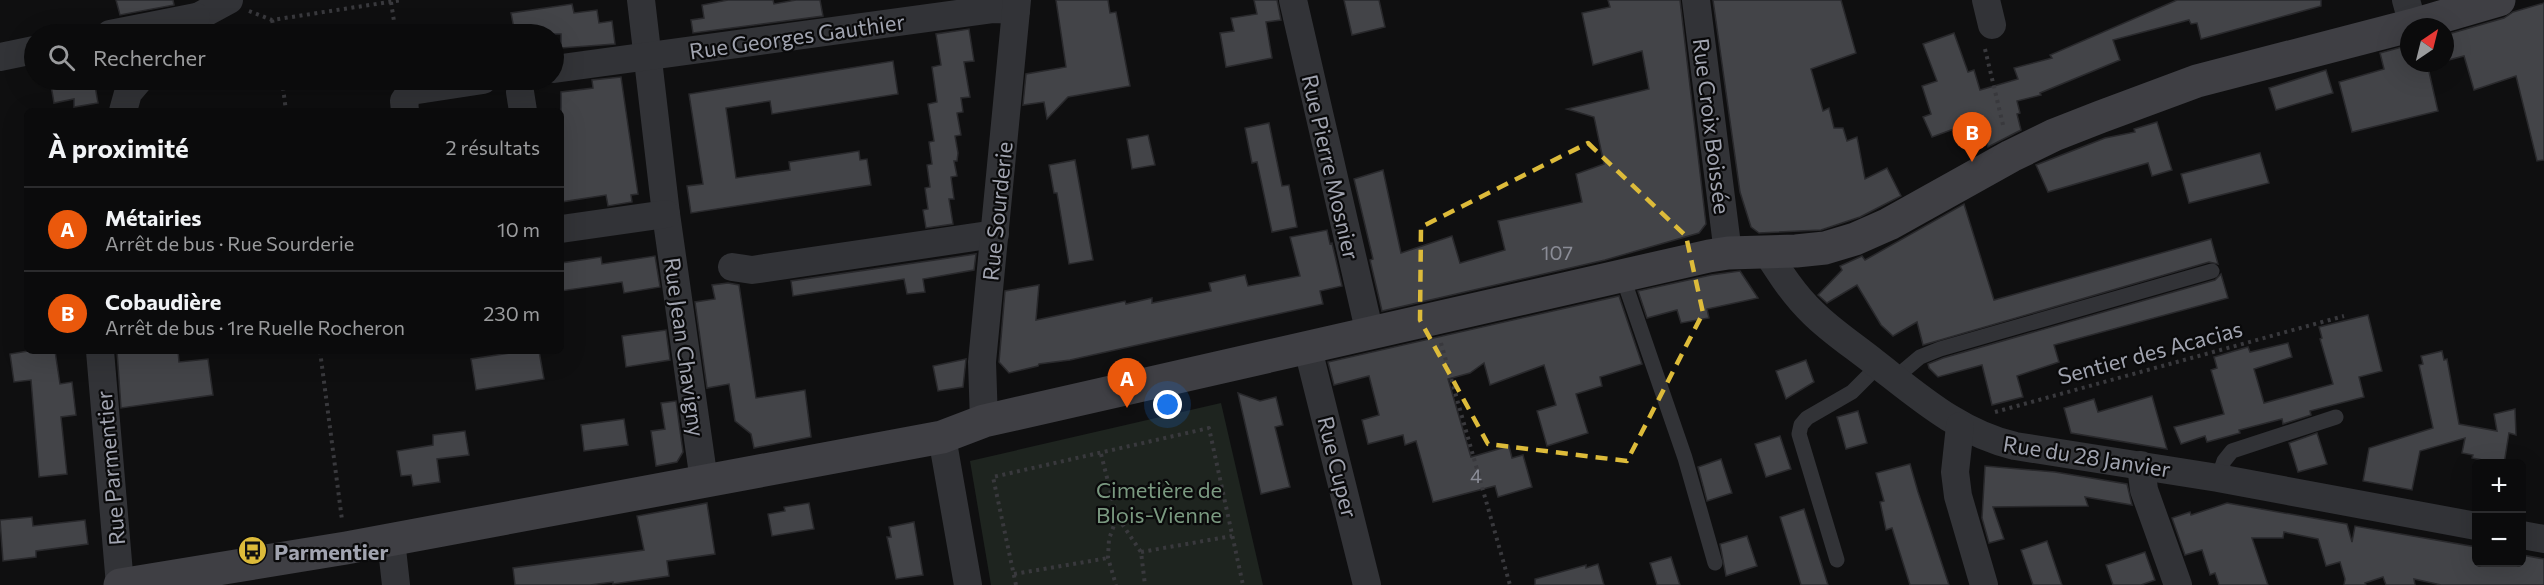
<!DOCTYPE html>
<html lang="fr">
<head>
<meta charset="utf-8">
<style>
	body { margin:0; font-family:Commissioner,sans-serif; background:#141415; color:#f1f3f6 }
	.controls { position:absolute; right:18px; bottom:18px; display:grid; overflow:hidden; border-radius:9px; box-shadow:0 6px 24px #0002 }
	.controls button { width:54px; height:54px; display:grid; place-items:center; padding:0; border:0; border-bottom:2px solid #2b2b2d; background:#0b0b0c; color:#f1f3f6; font:30px sans-serif }
	.compass { position:absolute; left:2400px; top:18px; width:54px; height:54px; border-radius:50%; background:#0b0b0c; box-shadow:0 6px 24px #0002; rotate:35deg }
	.you { position:absolute; left:1168px; top:405px; width:21px; height:21px; margin:-15px; border:4px solid #fff; border-radius:50%; background:#1a73e8; box-shadow:0 0 0 9px #1a73e833 }
	.badge { display:grid; place-items:center; width:39px; height:39px; border-radius:50%; background:#ea580c; color:#fff; font-size:20px; font-weight:700 }
	.pin { position:absolute; translate:-50% -50px; filter:drop-shadow(0 2px 3px #0008) }
	.pin::after { content:''; position:absolute; top:32px; width:21px; height:18px; background:inherit; clip-path:polygon(0 0,100% 0,50% 100%) }
	.list { margin:0; padding:0; list-style:none }
	h2 { display:flex; justify-content:space-between; align-items:center; height:78px; margin:0; padding:0 24px; font-size:26px }
	h2 small { font-size:20px; font-weight:400; color:#9a9b9d }
	.list li { display:grid; grid-template-columns:39px 1fr auto; gap:18px; align-items:center; box-sizing:border-box; height:84px; padding:0 24px; border-top:2px solid #2b2b2d }
	.list b { display:block; font-size:22px; white-space:nowrap }
	.list p { margin:0; font-size:20px; white-space:nowrap; color:#9a9b9d }
	.list em { font-size:20px; font-style:normal; color:#9a9b9d }
	.icon { flex:none; width:33px; height:33px; fill:none; stroke:currentColor; stroke-width:2; stroke-linecap:round; stroke-linejoin:round }
	.map { position:relative; flex:none; width:2544px; height:585px; overflow:hidden }
	.search { position:absolute; background:#0b0b0c; box-shadow:0 6px 24px #0002; left:24px; top:24px; width:540px; height:66px; display:flex; align-items:center; gap:15px; box-sizing:border-box; padding:0 21px; border-radius:33px; color:#9a9b9d; font-size:22px }
	.panel { position:absolute; background:#0b0b0c; box-shadow:0 6px 24px #0002; left:24px; top:108px; width:540px; height:246px; border-radius:9px }
	.map>svg:first-child { display:block }
	.green { fill:#1e241f }
	.building { fill:#434448; stroke:#29292c; stroke-width:1.5 }
	.lines { fill:none; stroke-linecap:round; stroke-linejoin:round }
	.path { stroke:#39393d; stroke-width:4; stroke-dasharray:3 4.5; stroke-linecap:butt }
	.lane { stroke:#323337; stroke-width:15 }
	.street { stroke:#323337; stroke-width:28 }
	.secondary { stroke:#3f3f44; stroke-width:33 }
	.marked { fill:none; stroke:#ddbb3a; stroke-width:4.5; stroke-dasharray:12 8; stroke-linejoin:round }
	.labels { text-anchor:middle; dominant-baseline:central; stroke-width:4.5; stroke-linejoin:round; paint-order:stroke }
	.number-label { font-size:20px; fill:#8a8c96 }
	.street-label { font-size:22px; fill:#a1a4b0; stroke:#0a0a0b }
	.park-label { font-size:22px; fill:#7a9980; stroke:#0a0a0b }
	.poi-label { font-size:22px; font-weight:bold; fill:#a1a4b0; stroke:#0a0a0b; text-anchor:start }
</style>
</head>
<body>
<div class="map">
<svg width="2544" height="585" viewBox="0 0 2544 585">
	<rect width="100%" height="100%" fill="#0f0f10"/>
	<polygon class="green" points="1221,403 1263,585 991,585 970,461"/>
	<g class="building">
		<polygon points="116,0 173,0 174,5 120,15"/>
		<polygon points="728,0 773,0 774,4 796,0 820,0 823,16 693,33 691,20 704,18 702,5"/>
		<polygon points="1056,0 1108,0 1110,13 1116,12 1130,86 1068,97 1047,119 1044,102 1023,105 1026,74 1066,67"/>
		<polygon points="1254,0 1277,0 1281,20 1266,22 1272,58 1226,67 1220,33 1234,31 1231,18 1257,14"/>
		<polygon points="1344,0 1379,0 1385,27 1352,35"/>
		<polygon points="1608,0 1680,0 1706,224 1699,233 1605,260 1382,311 1370,260 1373,259 1354,179 1383,170 1401,253 1452,236 1460,263 1505,250 1498,221 1582,202 1576,174 1604,164 1594,117 1567,109 1649,89 1642,51 1593,65 1582,13 1610,7"/>
		<polygon points="1713,0 1841,0 1856,53 1811,69 1823,111 1829,108 1834,128 1843,128 1847,141 1857,137 1865,179 1887,168 1901,196 1860,217 1821,230 1759,233 1751,227 1740,192"/>
		<polygon points="2177,0 2321,0 2321,6 2201,39 2197,23 2191,24 2189,20 2113,40 2120,60 2040,93 2041,95 2017,101 2020,113 2017,114 2021,130 1988,147 1981,119 1932,137 1923,117 1931,114 1922,86 1937,81 1923,44 1954,33 1968,72 1974,70 1980,90 2018,79 2014,68 2052,58 2050,55"/>
		<polygon points="2544,3 2544,160 2537,161 2516,76 2474,90 2464,56 2445,61 2445,35 2504,18 2513,12"/>
		<polygon points="572,4 574,13 597,10 599,23 612,21 615,44 561,48 561,34 515,34 511,13"/>
		<polygon points="969,29 974,61 964,62 970,97 961,98 963,112 957,113 961,135 955,136 958,153 957,161 954,161 957,176 951,177 954,199 949,199 953,224 926,228 923,210 928,209 925,188 930,187 927,165 932,164 929,142 934,141 928,104 937,102 932,67 941,65 936,34"/>
		<polygon points="2409,45 2409,63 2427,63 2438,111 2352,132 2339,82 2384,69 2380,53"/>
		<polygon points="893,61 898,94 772,114 770,101 726,108 736,178 790,170 789,162 859,151 860,160 867,159 871,185 691,213 687,186 703,184 689,94"/>
		<polygon points="2326,70 2333,93 2276,110 2269,88"/>
		<polygon points="621,77 638,194 631,195 632,202 608,206 606,195 561,202 561,92 593,88 592,80"/>
		<polygon points="50,80 94,80 98,103 74,107 74,99 54,103"/>
		<polygon points="2157,122 2172,170 2152,176 2148,163 2048,192 2036,165 2105,138 2135,132 2134,129"/>
		<polygon points="1269,123 1282,186 1289,185 1297,227 1272,232 1257,162 1252,163 1245,128"/>
		<polygon points="1148,135 1155,165 1132,169 1127,139"/>
		<polygon points="2260,153 2269,183 2189,203 2181,174"/>
		<polygon points="1075,160 1093,260 1069,264 1057,193 1054,193 1049,165"/>
		<polygon points="1964,204 1994,300 2211,239 2218,264 2209,262 1923,345 1917,322 1893,336 1881,325 1857,285 1827,303 1818,295 1842,270 1840,266 1862,256 1865,260"/>
		<polygon points="1327,230 1330,244 1332,243 1342,286 1320,291 1323,304 1070,360 1039,364 1038,366 1009,373 999,362 1005,291 1039,285 1036,320 1125,301 1126,304 1152,298 1152,303 1211,291 1209,283 1245,275 1248,286 1300,276 1290,237"/>
		<polygon points="976,254 974,270 923,279 925,292 907,294 904,279 793,296 791,281"/>
		<polygon points="655,256 660,287 624,293 622,282 561,291 561,263 601,257 602,264"/>
		<polygon points="1740,271 1758,298 1707,309 1709,318 1681,323 1677,310 1647,318 1638,291 1711,275"/>
		<polygon points="2221,274 2228,298 2054,345 2059,362 2017,376 2023,397 1992,405 1982,365 1938,377 1929,368 1928,364 1943,358 2215,280"/>
		<polygon points="728,283 739,285 756,398 805,390 811,437 754,448 751,434 735,421 729,384 707,388 695,302 715,299 712,285"/>
		<polygon points="1619,296 1642,364 1600,377 1602,386 1576,394 1588,433 1547,446 1537,411 1556,405 1544,365 1490,385 1484,363 1470,373 1448,379 1471,457 1509,446 1512,458 1523,455 1532,487 1498,497 1495,486 1433,502 1416,441 1405,445 1403,435 1368,444 1362,420 1379,415 1369,376 1334,385 1328,362"/>
		<polygon points="2368,315 2382,371 2359,377 2364,397 2310,411 2311,415 2283,424 2282,419 2239,430 2240,433 2207,442 2205,436 2181,444 2174,427 2224,414 2211,370 2217,368 2214,357 2248,347 2250,352 2288,343 2292,357 2254,369 2264,403 2333,384 2320,339 2322,338 2319,327"/>
		<polygon points="666,330 670,360 626,367 622,336"/>
		<polygon points="28,351 55,351 60,384 72,382 76,415 61,417 67,474 39,477 31,380 14,382 10,354"/>
		<polygon points="117,351 178,351 179,362 208,359 213,395 121,408"/>
		<polygon points="524,351 539,351 544,379 476,390 471,359"/>
		<polygon points="2442,351 2444,360 2447,359 2459,424 2497,431 2494,414 2515,409 2516,435 2509,433 2504,464 2472,458 2473,455 2462,453 2465,438 2420,451 2412,490 2363,481 2369,448 2433,428 2419,365 2423,364 2421,356"/>
		<polygon points="966,359 963,387 938,391 933,366"/>
		<polygon points="1806,360 1814,382 1786,399 1776,371"/>
		<polygon points="1238,393 1260,401 1276,397 1283,425 1275,427 1290,487 1261,494"/>
		<polygon points="2152,396 2167,449 2071,433 2064,408 2094,399 2098,412"/>
		<polygon points="676,401 683,452 677,462 656,466 651,431 665,429 661,403"/>
		<polygon points="1858,411 1867,443 1846,449 1837,417"/>
		<polygon points="624,419 628,445 584,451 581,425"/>
		<polygon points="465,431 469,455 437,459 440,482 413,486 411,475 401,476 397,451 433,445 433,435"/>
		<polygon points="2317,433 2327,464 2298,472 2289,443"/>
		<polygon points="1780,436 1791,469 1766,477 1755,444"/>
		<polygon points="1721,459 1732,493 1707,501 1698,467"/>
		<polygon points="1910,464 1918,492 1949,585 1910,585 1892,528 1886,530 1880,502 1884,501 1876,473"/>
		<polygon points="1985,466 2055,472 2127,484 2132,505 2085,497 2088,506 1993,507 2004,539 1989,543 1982,518"/>
		<polygon points="707,503 715,554 667,561 669,576 613,584 613,582 590,585 515,585 513,568 644,550 637,516"/>
		<polygon points="809,503 814,529 772,536 768,514 785,511 784,507"/>
		<polygon points="2227,503 2347,524 2352,542 2355,526 2476,547 2476,562 2522,562 2522,555 2544,559 2544,585 2441,585 2414,579 2415,585 2386,585 2383,577 2365,583 2366,585 2344,585 2345,579 2340,562 2326,566 2318,539 2284,532 2283,538 2252,538 2268,585 2219,585 2215,573 2210,575 2202,550 2185,555 2172,518 2190,512 2191,515"/>
		<polygon points="1804,509 1814,541 1828,585 1801,585 1780,517"/>
		<polygon points="32,517 33,526 85,520 88,544 36,551 36,557 3,561 0,520"/>
		<polygon points="914,522 923,575 896,579 887,537 891,537 889,527"/>
		<polygon points="1747,536 1757,566 1726,576 1720,544"/>
		<polygon points="2047,541 2062,585 2033,585 2021,550"/>
		<polygon points="2145,552 2155,580 2141,585 2113,585 2106,565"/>
		<polygon points="1671,557 1680,585 1657,585 1650,563"/>
		<polygon points="1598,564 1604,585 1535,585 1535,579 1586,565 1586,568"/>
	</g>
	<g class="lines">
		<g class="path">
			<polyline points="391,2 396,34"/>
			<polyline points="249,11 272,20 402,0"/>
			<polyline points="272,20 275,34"/>
			<polyline points="1985,49 2004,129"/>
			<polyline points="282,80 286,111"/>
			<polyline points="1441,343 1510,585"/>
			<polyline points="320,351 342,520"/>
			<polyline points="1995,412 2344,316"/>
			<polyline points="1101,454 1117,517 1109,539 1108,558 1116,585"/>
			<polyline points="1118,518 1141,552 1145,585"/>
			<polyline points="1141,552 1232,536"/>
			<polyline points="1014,574 1108,558"/>
			<polyline points="1016,585 993,477 1209,428 1243,585"/>
		</g>
		<g class="lane">
			<polyline points="1622,275 1685,458 1715,563"/>
			<polyline points="1895,378 1920,357 1940,349 2212,271"/>
			<polyline points="2218,478 2224,461 2232,451 2336,417"/>
			<polyline points="1837,560 1799,434 1801,425 1807,418 1852,392 1878,366"/>
		</g>
		<g class="street">
			<polyline points="641,0 666,214 704,481"/>
			<polyline points="1293,0 1370,334"/>
			<polyline points="1696,0 1728,253"/>
			<polyline points="1986,0 1992,25"/>
			<polyline points="2406,0 2413,25"/>
			<polyline points="181,26 229,0"/>
			<polyline points="110,34 196,17"/>
			<polyline points="0,57 34,50"/>
			<polyline points="554,69 994,9 1016,10"/>
			<polyline points="520,92 523,111"/>
			<polyline points="123,111 128,93 139,80"/>
			<polyline points="405,111 404,101 411,91 483,80"/>
			<polyline points="561,229 666,214"/>
			<path d="M1766 251C1780 273 1794 295 1813 313 1831 331 1854 346 1874 362 1918 396 1959 433 2015 446L2218 478 2476 526"/>
			<polyline points="732,267 752,270 995,234"/>
			<polyline points="1308,349 1367,585"/>
			<polyline points="100,351 120,585"/>
			<polyline points="984,421 982,362 1017,0"/>
			<polyline points="1960,426 1955,472 1958,496 1984,585"/>
			<polyline points="942,437 968,585"/>
			<polyline points="2141,465 2144,490 2178,585"/>
			<polyline points="2522,535 2544,539"/>
			<polyline points="391,540 396,585"/>
		</g>
		<polyline class="secondary" points="120,585 346,548 942,437 984,421 1709,256 1728,253 1796,251 1825,248 1855,239 1889,224 2011,156 2054,135 2100,117 2197,81 2413,25 2499,0"/>
	</g>
	<path class="marked" d="M1588 143 1686 236 1703 313 1627 461 1488 444 1420 320 1421 227Z"/>
	<defs>
		<symbol id="bus-disc" viewBox="-11 -11 22 22"><circle r="9.5" fill="#ddbb3a" stroke="#0a0a0b"/><path d="M-5-6H5V4H4V6H2V4H-2V6H-4V4H-5ZM-3.5-4V0h7V-4ZM-3.5 1.2v1.5H-2V1.2ZM2 1.2v1.5H3.5V1.2Z" fill="#111"/></symbol>
	</defs>
	<g fill-rule="evenodd">
		<use href="#bus-disc" x="236" y="534" width="33" height="33"/>
	</g>
	<g class="labels">
		<g class="number-label">
			<text x="1557" y="252">107</text>
			<text x="1476" y="475">4</text>
		</g>
		<g class="street-label">
			<text transform="translate(797 36) rotate(-8)">Rue Georges Gauthier</text>
			<text transform="translate(1712 126) rotate(83)">Rue Croix Boissée</text>
			<text transform="translate(1331 167) rotate(77)">Rue Pierre Mosnier</text>
			<text transform="translate(997 211) rotate(-84)">Rue Sourderie</text>
			<text transform="translate(685 347) rotate(82)">Rue Jean Chavigny</text>
			<text transform="translate(2150 352) rotate(-15)">Sentier des Acacias</text>
			<text transform="translate(2087 456) rotate(9)">Rue du 28 Janvier</text>
			<text transform="translate(1338 467) rotate(76)">Rue Cuper</text>
			<text transform="translate(110 468) rotate(-95)">Rue Parmentier</text>
		</g>
		<g class="park-label">
			<text x="1159" y="489">Cimetière de<tspan x="1159" dy="25">Blois-Vienne</tspan></text>
		</g>
		<g class="poi-label">
			<text x="274" y="551">Parmentier</text>
		</g>
	</g>
</svg>
<div class="controls">
<button>+</button>
<button>−</button>
</div>
<svg class="compass" viewBox="-18 -18 36 36"><path d="M0-13l5 13h-10z" fill="#e53935"/><path d="M0 13l5-13h-10z" fill="#9a9b9d"/></svg>
<div class="you"></div>
<div class="pin badge" style="left:1127px;top:408px">A</div>
<div class="pin badge" style="left:1972px;top:162px">B</div>
<div class="search"><svg class="icon" aria-label="search" viewBox="0 0 24 24"><circle cx="10" cy="10" r="6"/><path d="M15 15l6 6"/></svg>Rechercher</div>
<section class="panel">
<h2>À proximité<small>2 résultats</small></h2>
<ul class="list">
<li><span class="badge">A</span><div><b>Métairies</b><p>Arrêt de bus · Rue Sourderie</p></div><em>10 m</em></li>
<li><span class="badge">B</span><div><b>Cobaudière</b><p>Arrêt de bus · 1re Ruelle Rocheron</p></div><em>230 m</em></li>
</ul>
</section>
</div>
</body>
</html>
